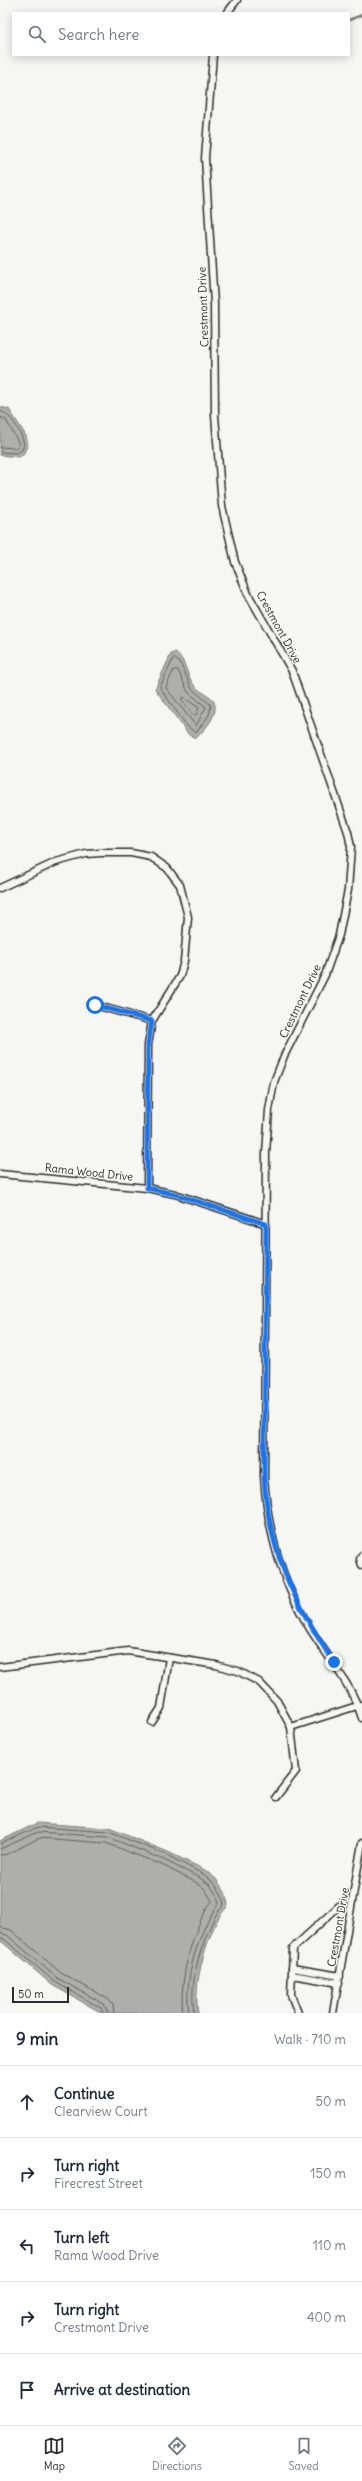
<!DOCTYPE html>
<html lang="en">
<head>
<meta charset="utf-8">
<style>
	body { margin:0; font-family:Delius,sans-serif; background:#f2f2f3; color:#1f2937 }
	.scale { position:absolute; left:12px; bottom:10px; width:57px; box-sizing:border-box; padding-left:4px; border:2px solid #2b2b2b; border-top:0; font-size:11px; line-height:14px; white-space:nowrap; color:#2b2b2b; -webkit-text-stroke:3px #f6f6f2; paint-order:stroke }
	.stop { position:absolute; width:12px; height:12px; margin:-9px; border:3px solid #1a73e8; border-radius:50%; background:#fff }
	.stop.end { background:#1a73e8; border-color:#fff; box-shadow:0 1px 4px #0008 }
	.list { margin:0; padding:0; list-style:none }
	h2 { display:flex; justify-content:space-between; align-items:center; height:52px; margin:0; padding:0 16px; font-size:17px }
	h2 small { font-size:13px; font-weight:400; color:#747a83 }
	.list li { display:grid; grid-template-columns:26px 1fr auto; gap:12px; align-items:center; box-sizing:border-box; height:72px; padding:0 16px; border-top:1px solid #e0e1e3 }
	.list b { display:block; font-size:15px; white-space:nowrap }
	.list p { margin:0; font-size:13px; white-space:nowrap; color:#747a83 }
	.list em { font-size:13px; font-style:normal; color:#747a83 }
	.icon { flex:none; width:22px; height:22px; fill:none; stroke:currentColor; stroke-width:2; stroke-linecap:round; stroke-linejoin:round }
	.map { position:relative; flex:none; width:362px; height:2013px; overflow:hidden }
	.search { position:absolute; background:#fff; box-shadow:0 2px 10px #0003; left:12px; right:12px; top:12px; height:44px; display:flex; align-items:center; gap:10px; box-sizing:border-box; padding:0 14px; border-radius:0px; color:#747a83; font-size:15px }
	.sheet { height:412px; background:#fff }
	nav { display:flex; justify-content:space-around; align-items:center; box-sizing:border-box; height:56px; border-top:1px solid #e0e1e3; background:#fff; font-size:11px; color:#747a83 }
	nav a { display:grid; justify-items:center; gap:2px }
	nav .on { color:#2b2b2b }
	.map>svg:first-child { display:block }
	.water { fill:#aeaeab; stroke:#7a7a78 }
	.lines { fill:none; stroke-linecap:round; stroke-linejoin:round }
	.shore { stroke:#5f5f5e; stroke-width:1 }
	.stream { stroke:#7a7a78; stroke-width:2.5 }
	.street-casing { stroke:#2b2b2b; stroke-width:9 }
	.street { stroke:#f6f6f2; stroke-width:6 }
	.route { stroke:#1a73e8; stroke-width:5 }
	.labels { text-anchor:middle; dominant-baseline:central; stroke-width:3; stroke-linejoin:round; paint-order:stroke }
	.street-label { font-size:11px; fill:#2b2b2b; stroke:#f6f6f2 }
</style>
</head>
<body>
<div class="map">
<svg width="362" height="2013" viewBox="0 0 362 2013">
	<rect width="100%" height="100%" fill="#f6f6f2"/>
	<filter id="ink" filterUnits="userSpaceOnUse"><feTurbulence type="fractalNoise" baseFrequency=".025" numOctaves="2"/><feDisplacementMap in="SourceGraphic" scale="8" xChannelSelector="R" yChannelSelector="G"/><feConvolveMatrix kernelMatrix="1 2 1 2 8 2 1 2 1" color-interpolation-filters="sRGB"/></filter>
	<g filter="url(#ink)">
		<g class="water">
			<polygon points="0,407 9,409 26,436 28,444 23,455 18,457 0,455"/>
			<path d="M176 652C185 660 186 672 192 682 196 689 202 692 209 696 225 708 206 729 196 738L189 735 155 689 171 654Z"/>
			<path d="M37 1823 109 1828 168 1852 205 1870 216 1879 225 1892 228 1905C226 1909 222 1912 219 1917 205 1943 193 1984 198 2013H102L52 1985 0 1940V1841Z"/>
		</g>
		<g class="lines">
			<g class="shore">
				<path d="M0 411C12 414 21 433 24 444L22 450 17 453 0 452"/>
				<polyline points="0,417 6,420 19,444 17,448 0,447"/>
				<polygon points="174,658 180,663 192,689 211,705 209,715 196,733 187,726 160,688"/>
				<polygon points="174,670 178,670 188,692 206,707 196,726 166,688"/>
				<polygon points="183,697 199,708 196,715 193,715 182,700"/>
				<path d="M0 1844 38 1827 109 1832 167 1855 203 1874 213 1882 221 1893 224 1904C221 1909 216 1913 214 1919 200 1947 189 1982 194 2013"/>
				<path d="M0 1849 38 1832 108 1837 164 1860 200 1878 210 1885 217 1896 219 1903C199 1930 183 1979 189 2013"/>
				<path d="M0 1855 8 1854 39 1838 106 1843 162 1865 197 1883 205 1889 212 1901C193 1925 178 1983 183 2013"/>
				<polyline points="0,1927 11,1930 61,1973 108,1999 113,2005 114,2013"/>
				<polyline points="0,1933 7,1935 57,1978 104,2004 108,2013"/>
				<polyline points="0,1938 4,1939 55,1982 101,2008 103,2013"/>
			</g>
			<polyline class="stream" points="349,20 362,15"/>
			<defs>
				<g id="street">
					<polyline points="227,13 237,0"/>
					<path d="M213 55 205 158 214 304 215 415 222 506 235 562 248 594 292 671 348 832 351 847 348 890 339 935 325 975 284 1056 274 1082 269 1110 266 1153 264 1476C267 1528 281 1579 307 1624 326 1656 351 1682 362 1718"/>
					<polyline points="0,888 56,862 86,854 101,853 131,853 151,857 167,868 180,885 188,917 184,961 180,976 152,1021 148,1045 147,1188"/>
					<polyline points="95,1005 152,1021"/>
					<polyline points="0,1174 147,1188 175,1194 266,1224"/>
					<polyline points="362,1555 360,1559 362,1565"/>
					<polyline points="0,1667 128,1651 216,1665 238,1671 259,1682 277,1701 291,1727 360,1705"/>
					<polyline points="152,1722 161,1708 169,1658"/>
					<polyline points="276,1797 296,1771 291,1727"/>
					<polyline points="292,1968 340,1976"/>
					<polyline points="292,1975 339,1983"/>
					<polyline points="298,2013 291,1995 293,1948 339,1906"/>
					<polyline points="333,2013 362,1843"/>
				</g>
			</defs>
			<use href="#street" class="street-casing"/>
			<use href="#street" class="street"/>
		</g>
	</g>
	<g class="lines" filter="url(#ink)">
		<path class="route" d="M95 1005 152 1021 148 1045 147 1188 175 1194 266 1224 264 1476C268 1549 294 1603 334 1662"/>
	</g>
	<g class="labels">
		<g class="street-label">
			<text transform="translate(203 307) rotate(-92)">Crestmont Drive</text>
			<text transform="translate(279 627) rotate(61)">Crestmont Drive</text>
			<text transform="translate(300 1001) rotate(-64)">Crestmont Drive</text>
			<text transform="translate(89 1172) rotate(6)">Rama Wood Drive</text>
			<text transform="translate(338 1927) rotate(-80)">Crestmont Drive</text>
		</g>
	</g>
</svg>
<div class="scale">50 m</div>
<div class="stop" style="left:95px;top:1005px"></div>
<div class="stop end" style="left:334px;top:1662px"></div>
<div class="search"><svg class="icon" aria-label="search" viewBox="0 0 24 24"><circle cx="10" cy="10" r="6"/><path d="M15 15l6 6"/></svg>Search here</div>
</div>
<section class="sheet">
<h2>9 min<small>Walk · 710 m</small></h2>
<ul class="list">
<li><svg class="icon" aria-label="ahead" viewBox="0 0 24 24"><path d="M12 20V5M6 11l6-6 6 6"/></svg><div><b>Continue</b><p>Clearview Court</p></div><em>50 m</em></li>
<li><svg class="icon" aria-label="right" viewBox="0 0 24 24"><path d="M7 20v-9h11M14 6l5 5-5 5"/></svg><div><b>Turn right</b><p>Firecrest Street</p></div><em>150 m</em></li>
<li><svg class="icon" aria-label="left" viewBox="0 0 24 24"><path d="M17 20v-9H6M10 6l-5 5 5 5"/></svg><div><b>Turn left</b><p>Rama Wood Drive</p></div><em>110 m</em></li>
<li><svg class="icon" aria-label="right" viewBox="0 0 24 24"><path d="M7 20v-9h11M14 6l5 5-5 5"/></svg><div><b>Turn right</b><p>Crestmont Drive</p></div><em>400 m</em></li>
<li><svg class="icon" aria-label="arrive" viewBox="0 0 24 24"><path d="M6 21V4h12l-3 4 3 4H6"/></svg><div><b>Arrive at destination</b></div></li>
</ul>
</section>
<nav>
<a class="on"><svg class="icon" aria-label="map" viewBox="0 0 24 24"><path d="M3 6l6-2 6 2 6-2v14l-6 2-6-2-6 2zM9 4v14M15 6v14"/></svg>Map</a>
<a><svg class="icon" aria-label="directions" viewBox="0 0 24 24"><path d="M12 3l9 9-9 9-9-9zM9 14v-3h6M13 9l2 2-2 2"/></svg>Directions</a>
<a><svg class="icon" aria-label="saved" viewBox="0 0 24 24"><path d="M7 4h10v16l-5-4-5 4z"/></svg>Saved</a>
</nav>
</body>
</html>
